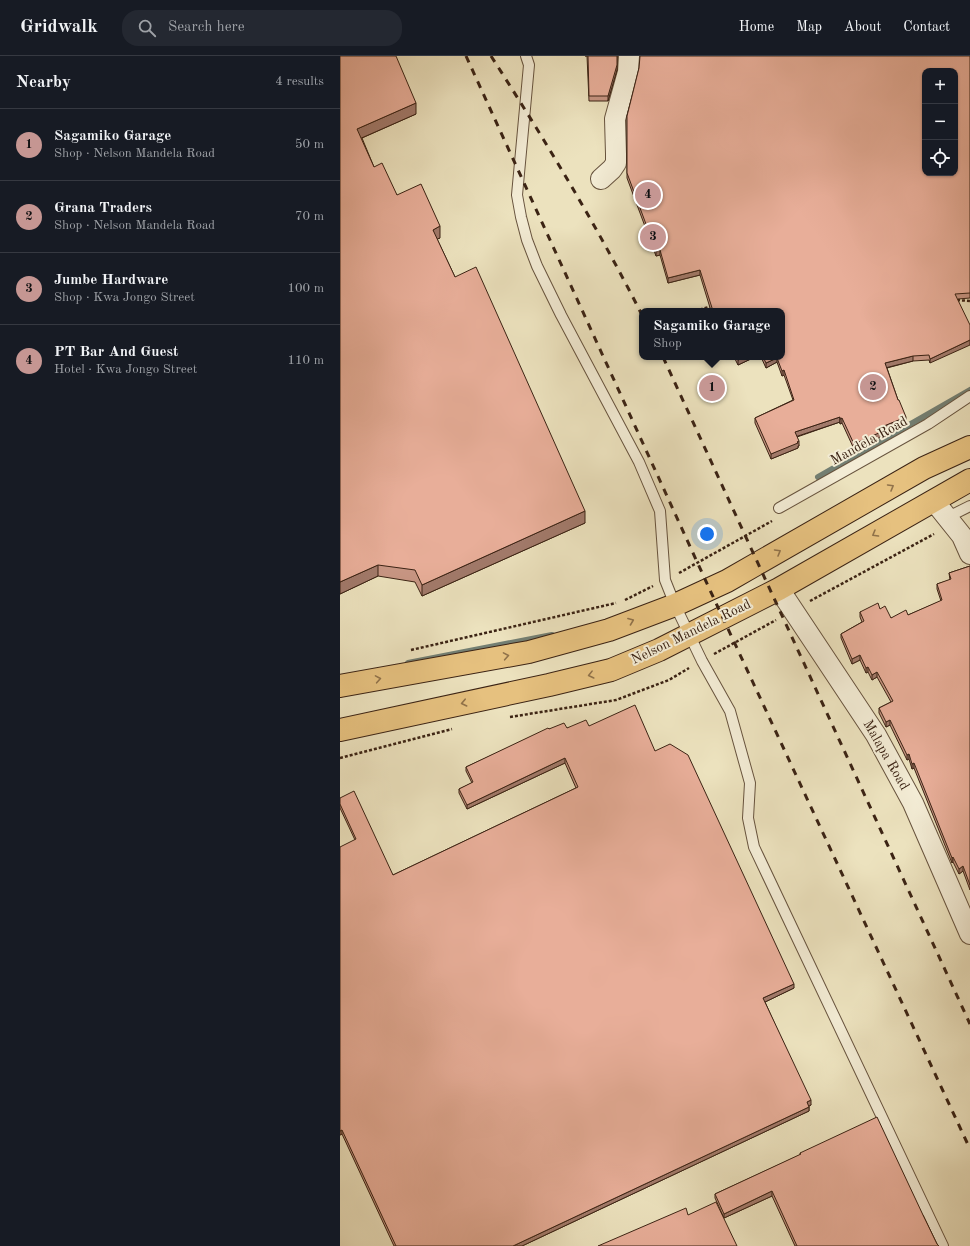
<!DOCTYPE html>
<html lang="en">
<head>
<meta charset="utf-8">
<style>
	body { margin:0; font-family:"Old Standard TT",serif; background:#242831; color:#f1f3f6 }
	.controls { position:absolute; right:12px; top:12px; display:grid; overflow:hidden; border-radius:8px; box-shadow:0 1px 3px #0004 }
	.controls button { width:36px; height:36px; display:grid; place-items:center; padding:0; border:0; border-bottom:1px solid #363941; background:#171b24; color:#f1f3f6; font:20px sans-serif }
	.you { position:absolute; left:367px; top:478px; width:14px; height:14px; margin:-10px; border:3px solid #fff; border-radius:50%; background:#1a73e8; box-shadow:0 0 0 6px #1a73e833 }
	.badge { display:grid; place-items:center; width:26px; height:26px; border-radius:50%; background:#c59692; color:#111; font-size:13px; font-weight:700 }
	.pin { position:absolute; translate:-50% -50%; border:2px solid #fff; box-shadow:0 1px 4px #0006 }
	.popup { position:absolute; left:299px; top:252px; width:146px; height:52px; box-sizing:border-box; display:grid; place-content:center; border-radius:8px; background:#171b24; filter:drop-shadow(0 1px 3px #0005); font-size:13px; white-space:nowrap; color:#9ea1a6 }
	.popup b { font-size:15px; color:#f1f3f6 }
	.popup::after { content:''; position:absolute; left:50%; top:100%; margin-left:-8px; border:8px solid transparent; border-top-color:#171b24 }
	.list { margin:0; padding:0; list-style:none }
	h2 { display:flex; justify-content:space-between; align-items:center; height:52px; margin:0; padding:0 16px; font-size:17px }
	h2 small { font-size:13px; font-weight:400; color:#9ea1a6 }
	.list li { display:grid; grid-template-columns:26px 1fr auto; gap:12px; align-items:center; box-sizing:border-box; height:72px; padding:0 16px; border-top:1px solid #363941 }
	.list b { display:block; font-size:15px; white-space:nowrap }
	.list p { margin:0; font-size:13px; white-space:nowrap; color:#9ea1a6 }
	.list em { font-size:13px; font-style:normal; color:#9ea1a6 }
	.icon { flex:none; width:22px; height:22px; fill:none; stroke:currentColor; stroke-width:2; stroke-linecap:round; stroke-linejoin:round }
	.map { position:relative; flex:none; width:630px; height:1190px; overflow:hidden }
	header { display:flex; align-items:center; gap:24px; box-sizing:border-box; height:56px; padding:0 20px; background:#171b24; border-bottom:1px solid #363941 }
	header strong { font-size:19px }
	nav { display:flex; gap:22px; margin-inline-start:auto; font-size:14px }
	.search { width:280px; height:36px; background:#242831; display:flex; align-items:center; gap:10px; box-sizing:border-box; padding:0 14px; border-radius:16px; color:#9ea1a6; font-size:15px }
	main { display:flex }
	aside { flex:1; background:#171b24 }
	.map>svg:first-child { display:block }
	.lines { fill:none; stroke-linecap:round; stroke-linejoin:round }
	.stream { stroke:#737f73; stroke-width:6 }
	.lane-casing { stroke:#67533e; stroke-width:12 }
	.street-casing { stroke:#67533e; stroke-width:22 }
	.primary-casing { stroke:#3b2314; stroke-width:24 }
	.path { stroke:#3b2314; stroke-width:2.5; stroke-dasharray:3 2; stroke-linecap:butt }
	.lane { stroke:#f3ecd5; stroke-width:10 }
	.street { stroke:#f3ecd5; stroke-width:20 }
	.primary { stroke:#e6c17f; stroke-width:22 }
	.rail { stroke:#3b2314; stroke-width:3; stroke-dasharray:7 7; stroke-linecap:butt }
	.wall { fill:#c89684; stroke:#3b2314 }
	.shaded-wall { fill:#a27a6b; stroke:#3b2314 }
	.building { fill:#e8ae99; stroke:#3b2314; fill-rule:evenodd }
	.oneway { stroke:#90724a }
	.labels { text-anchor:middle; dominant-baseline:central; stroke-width:4; stroke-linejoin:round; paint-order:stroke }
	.street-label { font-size:14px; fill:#3b2314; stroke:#f3ecd5 }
</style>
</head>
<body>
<header>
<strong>Gridwalk</strong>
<div class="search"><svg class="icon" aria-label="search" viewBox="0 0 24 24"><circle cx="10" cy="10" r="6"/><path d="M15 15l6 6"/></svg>Search here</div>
<nav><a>Home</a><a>Map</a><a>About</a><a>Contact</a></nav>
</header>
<main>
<aside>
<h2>Nearby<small>4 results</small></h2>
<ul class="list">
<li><span class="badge">1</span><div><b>Sagamiko Garage</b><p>Shop · Nelson Mandela Road</p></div><em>50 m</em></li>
<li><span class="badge">2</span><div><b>Grana Traders</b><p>Shop · Nelson Mandela Road</p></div><em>70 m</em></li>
<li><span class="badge">3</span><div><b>Jumbe Hardware</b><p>Shop · Kwa Jongo Street</p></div><em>100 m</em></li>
<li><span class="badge">4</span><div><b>PT Bar And Guest</b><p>Hotel · Kwa Jongo Street</p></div><em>110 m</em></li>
</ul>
</aside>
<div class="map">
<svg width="630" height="1190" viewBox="0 0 630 1190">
	<rect width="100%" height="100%" fill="#ece2be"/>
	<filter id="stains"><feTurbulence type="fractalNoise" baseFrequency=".005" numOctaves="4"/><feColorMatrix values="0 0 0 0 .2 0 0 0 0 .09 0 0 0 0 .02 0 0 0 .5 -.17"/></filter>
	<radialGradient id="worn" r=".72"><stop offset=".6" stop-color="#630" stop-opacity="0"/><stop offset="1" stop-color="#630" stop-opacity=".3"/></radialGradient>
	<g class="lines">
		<g class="stream">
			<polyline points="478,421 630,334"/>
			<polyline points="68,607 212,579"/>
		</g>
		<defs>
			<g id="lane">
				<polyline points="186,0 189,9 177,139 181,161 187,184 197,210 221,259 299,406 320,455 325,524 335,549 362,605 390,655 410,727 408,762 414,791 603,1190"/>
				<polyline points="439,452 588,368 630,340"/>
				<polyline points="608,461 630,450"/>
			</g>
			<g id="street">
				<polyline points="261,123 272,113 276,107 276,98 275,63 288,16 289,0"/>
				<polyline points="594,445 622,480 630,498"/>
				<polyline points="439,533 536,679 573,747 630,878"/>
			</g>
			<g id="primary">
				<polyline points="0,630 189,596 269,574 335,549 387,525 584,412 630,391"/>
				<polyline points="0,674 209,629 271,614 319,594 439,533 630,424"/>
			</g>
		</defs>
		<use href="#lane" class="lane-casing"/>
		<use href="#street" class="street-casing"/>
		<use href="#primary" class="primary-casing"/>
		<g class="path">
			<polyline points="617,244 630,245"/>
			<polyline points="355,255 372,250"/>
			<polyline points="339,517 432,465"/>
			<polyline points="285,544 313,530"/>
			<polyline points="470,545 594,478"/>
			<polyline points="71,594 276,547"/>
			<polyline points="374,598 436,564"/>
			<polyline points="170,661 276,644 329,624 349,612"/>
			<polyline points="0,702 112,673"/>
		</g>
		<use href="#lane" class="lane"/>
		<use href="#street" class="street"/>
		<use href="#primary" class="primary"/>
		<g class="rail">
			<polyline points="126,0 369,532 630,1093"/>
			<path d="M151 0C205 84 257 170 302 259"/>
			<polyline points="323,301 630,968"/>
		</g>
	</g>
	<g class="wall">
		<polygon points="0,0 76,58 22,82 34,111 57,139 100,182 97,183 115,221 245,467 82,540 75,526 38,520 0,538"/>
		<polygon points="245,0 277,0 277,14 268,45 249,45 247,0"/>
		<polygon points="630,0 630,242 618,243 590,307 589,304 573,305 547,312 558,344 566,366 541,376 541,381 514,393 502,367 500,368 500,366 457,381 459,390 458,390 458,392 431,403 415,367 415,362 453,344 444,319 442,320 437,306 426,312 421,301 442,301 442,255 371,255 360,219 328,227 320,199 316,200 287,122 287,60 299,12"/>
		<polygon points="394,301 415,301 398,309"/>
		<polygon points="630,510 630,834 623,815 619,818 613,806 612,807 574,712 572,713 569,703 567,704 550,669 546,671 539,657 539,652 551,646 537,621 532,624 528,616 526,617 520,604 512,608 501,582 501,578 522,566 520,561 520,556 540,553 551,562 568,559 601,545 597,533 597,528 610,524 609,517"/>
		<polygon points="249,670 315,695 454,932 425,946 471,1049 469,1050 469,1055 182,1190 54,1190 2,1078 0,1079 15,784 0,752 0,742 53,819 236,732 225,707 127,753 119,737 119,733 132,727 126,715 126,711 209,673 227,672"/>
		<polygon points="460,1097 583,1159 597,1188 599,1190 455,1190 432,1140 384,1162 375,1142 375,1138 460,1099"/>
	</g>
	<g class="shaded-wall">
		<polygon points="277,0 277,14 268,45 268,40"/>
		<polygon points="76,47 76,58 17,84 17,73"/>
		<polygon points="100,170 100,182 93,185 93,174"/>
		<polygon points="320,194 320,199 316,200 316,195"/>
		<polygon points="360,214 360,219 328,227 328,222"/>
		<polygon points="630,284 630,289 590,307 590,303"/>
		<polygon points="573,300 573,305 545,312 545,307"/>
		<polygon points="405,301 415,301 398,309 398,304"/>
		<polygon points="437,302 437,306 426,312 426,307"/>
		<polygon points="444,314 444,319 442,320 442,315"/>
		<polygon points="500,361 500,366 455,381 455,376"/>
		<polygon points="566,361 566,366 541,376 541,381 514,393 514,388 539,372"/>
		<polygon points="502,362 502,367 500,368 500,363"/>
		<polygon points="459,385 459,390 458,390 458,392 431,403 431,398"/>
		<polygon points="245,455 245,467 82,540 82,529"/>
		<polygon points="38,509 38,520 0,538 0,526"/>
		<polygon points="520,599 520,604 512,608 512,603"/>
		<polygon points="528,611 528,616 526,617 526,612"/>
		<polygon points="537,616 537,621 532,624 532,619"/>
		<polygon points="550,664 550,669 546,671 546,666"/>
		<polygon points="569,698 569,703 567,704 567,699"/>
		<polygon points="225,702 225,707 127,753 127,749"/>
		<polygon points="574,707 574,712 572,713 572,708"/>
		<polygon points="613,801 613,806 612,807 612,802"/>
		<polygon points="623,810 623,815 619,818 619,813"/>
		<polygon points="454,928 454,932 423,947 423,942"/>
		<polygon points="471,1044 471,1049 467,1051 467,1046"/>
		<polygon points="469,1051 469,1055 182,1190 173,1190"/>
		<polygon points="2,1074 2,1078 0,1079 0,1075"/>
		<polygon points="432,1135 432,1140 384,1162 384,1158"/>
	</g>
	<g class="building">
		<polygon points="0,0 56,0 76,47 17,73 34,111 42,107 57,139 81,128 100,170 93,174 115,221 136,211 245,455 82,529 75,514 38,509 0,526"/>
		<polygon points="248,0 277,0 277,9 268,40 249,40"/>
		<path d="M300 0H630V237L615 238 630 269V284L590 303 589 299 573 300 545 307 558 344H559L566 361 539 372 541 376 514 388 502 362 500 363V361L455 376 459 385 457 386 458 387 431 398 415 362 454 344 444 314 442 315 437 302 426 307 423 301H442V255H373L360 214 328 222 320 194 316 195 287 117V60L299 12ZM585 15H615V117H585Z"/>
		<polygon points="397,301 405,301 398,304"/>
		<polygon points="630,510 630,829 623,810 619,813 613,801 612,802 574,707 572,708 569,698 567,699 550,664 546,666 539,652 553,645 537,616 532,619 528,611 526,612 520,599 512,603 501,578 524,565 520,556 538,547 540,553 545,550 551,562 566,554 568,559 602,544 597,528 611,523 609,517"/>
		<polygon points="295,649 315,695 330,688 348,699 454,928 423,942 471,1044 467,1046 469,1051 173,1190 56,1190 2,1074 0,1075 0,791 16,783 0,748 0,742 14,735 53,819 238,731 225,702 127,749 119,733 133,726 126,711 208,672 209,673 224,667 227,672 246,664 249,670"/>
		<polygon points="537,1061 583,1159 597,1188 599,1190 457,1190 432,1135 384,1158 375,1138 461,1098 460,1097"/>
		<polygon points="376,1146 397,1190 258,1190 346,1152 348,1159"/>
	</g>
	<defs><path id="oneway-chevron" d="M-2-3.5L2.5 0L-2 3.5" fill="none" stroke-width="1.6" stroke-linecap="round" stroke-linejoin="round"/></defs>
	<g class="oneway">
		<use href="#oneway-chevron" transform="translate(551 431) rotate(-30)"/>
		<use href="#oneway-chevron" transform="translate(535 478) rotate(150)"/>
		<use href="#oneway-chevron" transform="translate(438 496) rotate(-30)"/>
		<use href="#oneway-chevron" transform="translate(291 565) rotate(-21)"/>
		<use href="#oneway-chevron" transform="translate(166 600) rotate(-10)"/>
		<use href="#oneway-chevron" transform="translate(251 619) rotate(166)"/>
		<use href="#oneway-chevron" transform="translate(38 623) rotate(-10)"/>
		<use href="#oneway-chevron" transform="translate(124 647) rotate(167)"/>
	</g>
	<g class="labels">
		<g class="street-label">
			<text transform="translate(529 385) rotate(-29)">Mandela Road</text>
			<text transform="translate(351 576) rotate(-26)">Nelson Mandela Road</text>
			<text transform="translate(546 699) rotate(60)">Malapa Road</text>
		</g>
	</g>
	<rect width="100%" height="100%" filter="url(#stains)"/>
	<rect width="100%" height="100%" fill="url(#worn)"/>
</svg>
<div class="controls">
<button>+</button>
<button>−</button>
<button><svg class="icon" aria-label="locate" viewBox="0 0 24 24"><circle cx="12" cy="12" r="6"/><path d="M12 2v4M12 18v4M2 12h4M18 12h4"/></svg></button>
</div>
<div class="you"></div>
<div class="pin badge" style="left:372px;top:332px">1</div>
<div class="popup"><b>Sagamiko Garage</b>Shop</div>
<div class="pin badge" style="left:533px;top:331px">2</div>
<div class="pin badge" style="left:313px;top:181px">3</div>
<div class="pin badge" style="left:308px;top:139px">4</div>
</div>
</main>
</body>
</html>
